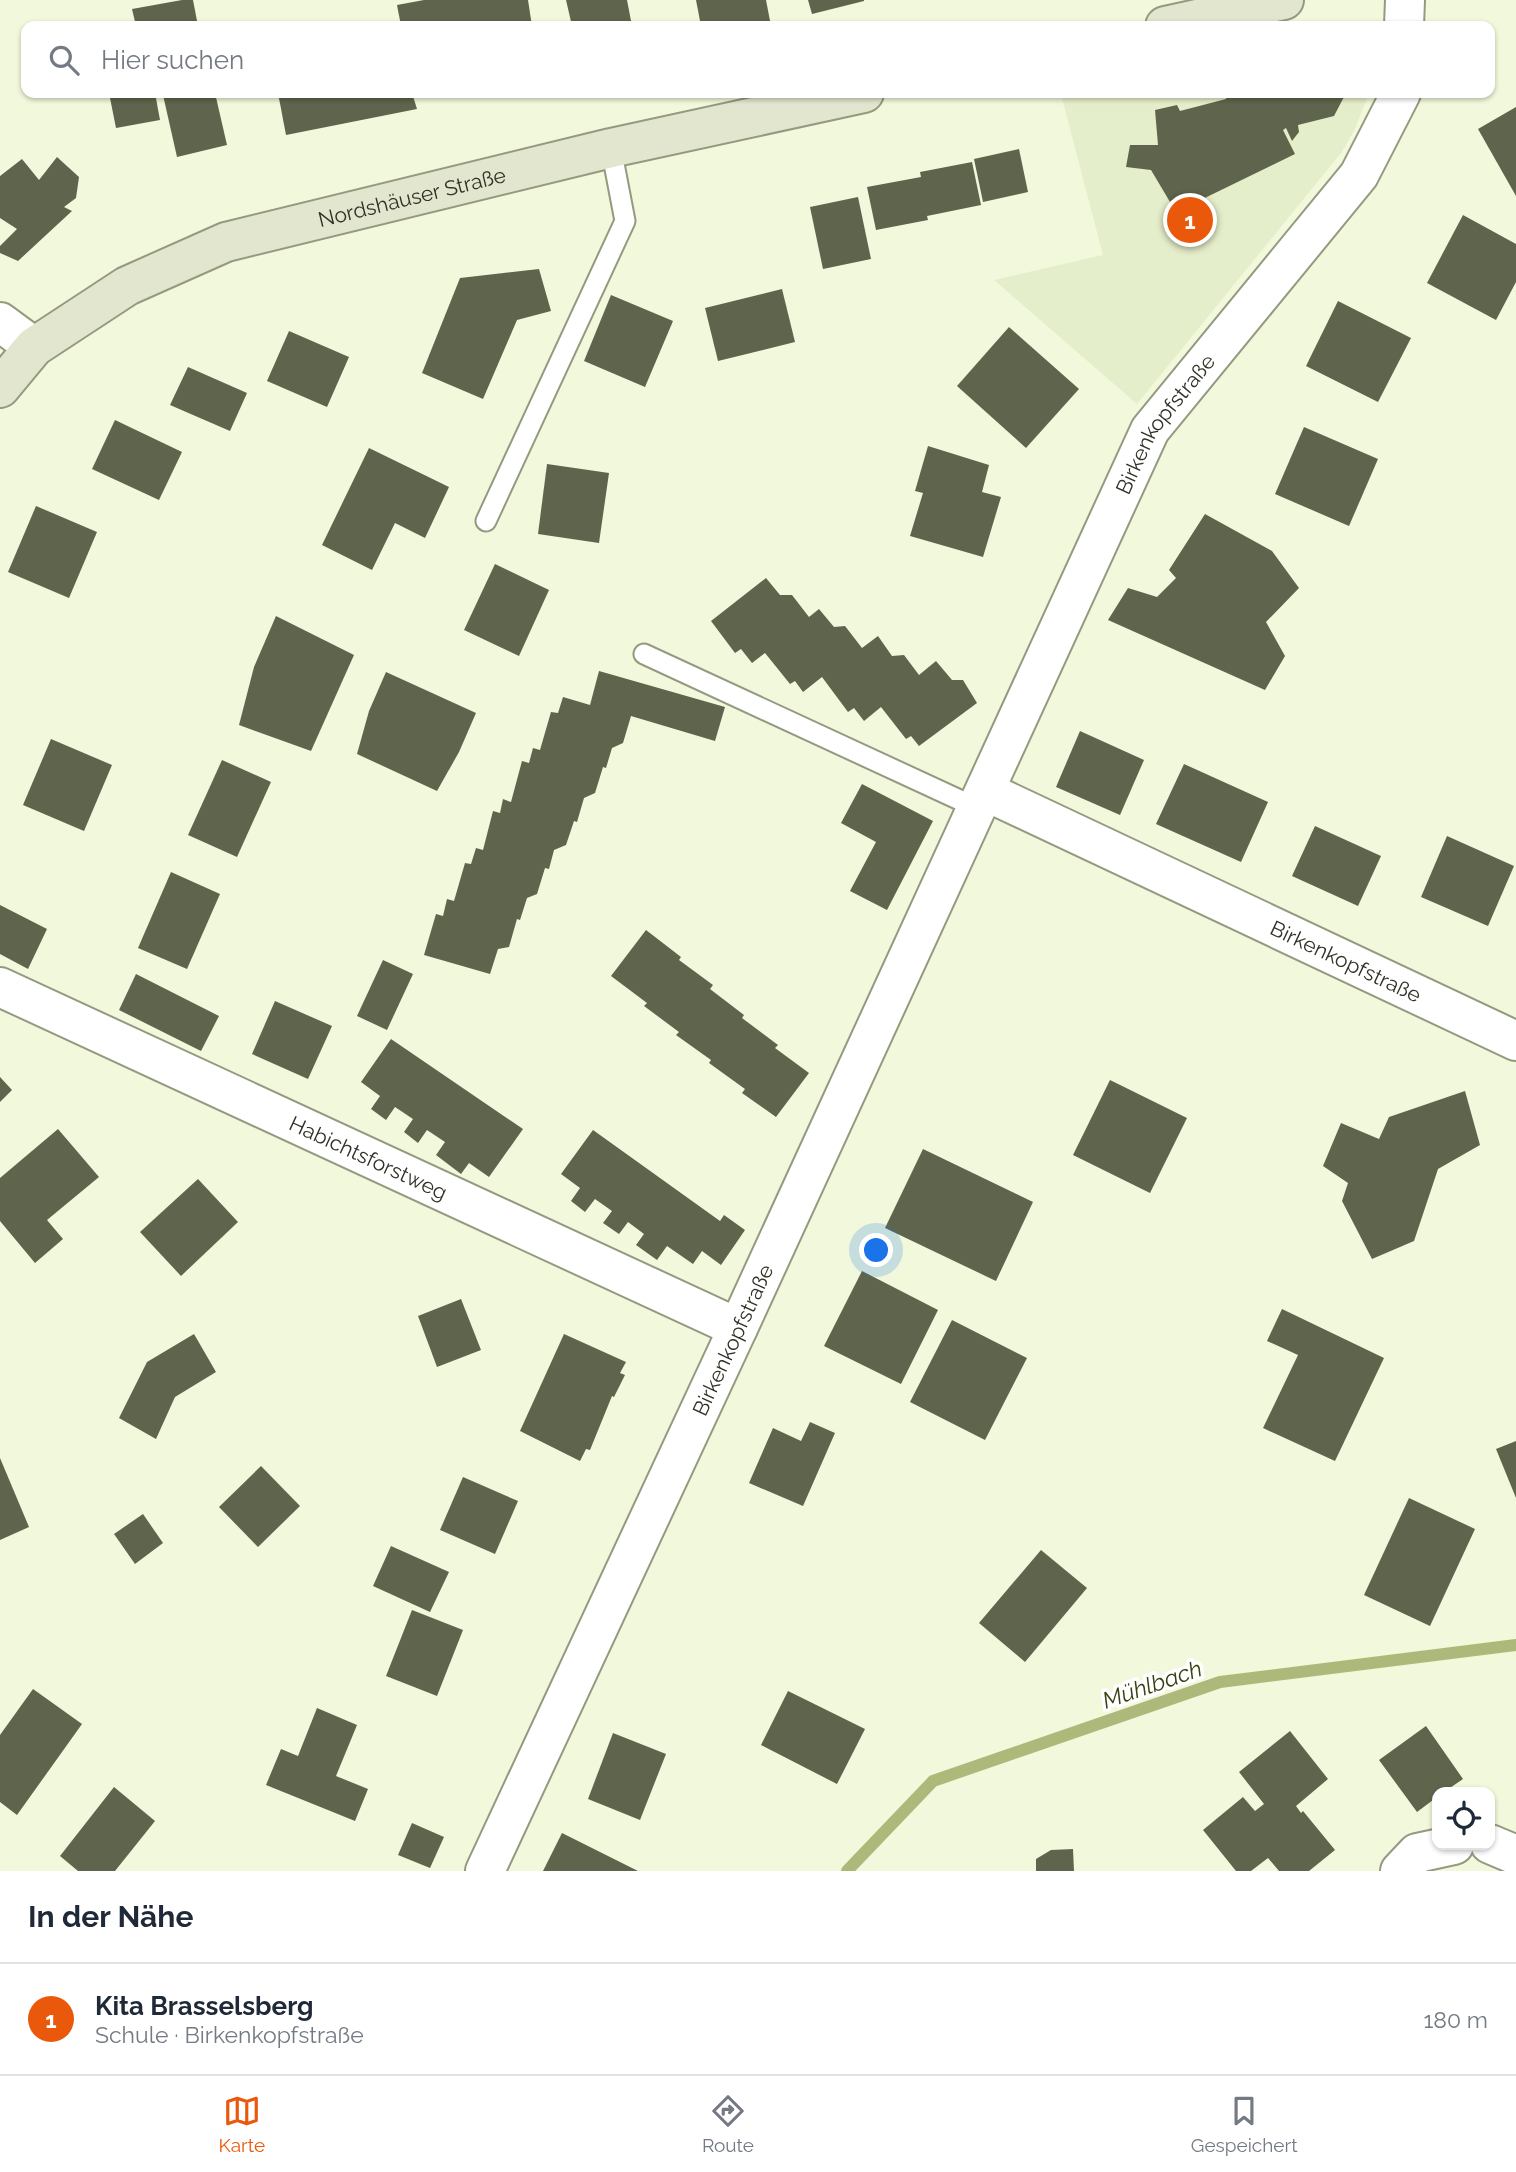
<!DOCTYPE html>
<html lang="de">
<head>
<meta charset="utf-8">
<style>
	body { margin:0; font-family:Raleway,sans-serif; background:#f6f6f7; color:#1f2937 }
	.controls { position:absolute; right:21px; bottom:21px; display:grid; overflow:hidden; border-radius:14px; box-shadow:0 2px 5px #0004 }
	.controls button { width:63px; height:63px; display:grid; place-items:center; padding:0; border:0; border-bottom:2px solid #e0e1e3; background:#fff; color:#1f2937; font:35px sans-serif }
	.you { position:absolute; left:877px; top:1251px; width:24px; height:24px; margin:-18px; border:5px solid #fff; border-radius:50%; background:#1a73e8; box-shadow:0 0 0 10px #1a73e833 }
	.badge { display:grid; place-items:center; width:46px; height:46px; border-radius:50%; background:#ea580c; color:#fff; font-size:23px; font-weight:700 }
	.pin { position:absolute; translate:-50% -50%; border:4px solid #fff; box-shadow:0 2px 7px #0006 }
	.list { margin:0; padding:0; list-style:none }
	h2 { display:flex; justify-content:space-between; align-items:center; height:91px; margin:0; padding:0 28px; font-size:30px }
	h2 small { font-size:23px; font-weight:400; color:#747a83 }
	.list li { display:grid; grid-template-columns:46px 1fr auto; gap:21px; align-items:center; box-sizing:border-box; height:112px; padding:0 28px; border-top:2px solid #e0e1e3 }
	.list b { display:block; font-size:26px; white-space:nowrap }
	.list p { margin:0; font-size:23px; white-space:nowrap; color:#747a83 }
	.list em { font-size:23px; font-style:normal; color:#747a83 }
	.icon { flex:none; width:38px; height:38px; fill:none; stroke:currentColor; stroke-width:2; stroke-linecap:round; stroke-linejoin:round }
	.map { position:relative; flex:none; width:1516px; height:1871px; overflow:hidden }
	.search { position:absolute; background:#fff; box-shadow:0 2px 5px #0004; left:21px; right:21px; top:21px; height:77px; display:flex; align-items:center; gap:18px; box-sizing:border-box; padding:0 24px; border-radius:14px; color:#747a83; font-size:26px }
	.sheet { height:203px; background:#fff }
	nav { display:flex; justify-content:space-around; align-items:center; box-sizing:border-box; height:98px; border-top:2px solid #e0e1e3; background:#fff; font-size:19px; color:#747a83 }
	nav a { display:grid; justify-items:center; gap:4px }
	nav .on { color:#ea580c }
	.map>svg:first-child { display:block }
	.built { fill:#e5eeca }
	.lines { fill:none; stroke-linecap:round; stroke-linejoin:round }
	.stream { stroke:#acb97a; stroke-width:12 }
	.building { fill:#5f654c }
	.lane-casing { stroke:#949a7f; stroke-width:23 }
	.street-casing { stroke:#949a7f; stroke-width:42 }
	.secondary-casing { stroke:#949a7f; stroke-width:42 }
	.lane { stroke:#fff; stroke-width:19 }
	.street { stroke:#fff; stroke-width:38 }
	.secondary { stroke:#e2e6ce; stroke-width:38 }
	.labels { text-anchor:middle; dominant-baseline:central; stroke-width:7; stroke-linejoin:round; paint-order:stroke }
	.street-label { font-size:21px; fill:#303227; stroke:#fff }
	.water-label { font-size:23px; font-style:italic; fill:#394111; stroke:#fff }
</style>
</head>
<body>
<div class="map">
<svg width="1516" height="1871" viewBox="0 0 1516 1871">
	<rect width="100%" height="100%" fill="#f1f8db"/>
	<polygon class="built" points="1078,93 1369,93 1355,129 1341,153 1137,404 994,280 1103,255 1062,98"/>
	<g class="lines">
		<polyline class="stream" points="847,1871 933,1781 1220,1682 1516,1645"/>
	</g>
	<g class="building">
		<polygon points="182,0 193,0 198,26 136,26 132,9"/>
		<polygon points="424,0 528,0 532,26 401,26 397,5"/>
		<polygon points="566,0 627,0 632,26 572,26"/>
		<polygon points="696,0 766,0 771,26 701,26"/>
		<polygon points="808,0 864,0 864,1 812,14"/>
		<polygon points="109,93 155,93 160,120 116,128"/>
		<polygon points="173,93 215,93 227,145 177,157 163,95"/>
		<polygon points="278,93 412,93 417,109 286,135"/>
		<polygon points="1227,93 1346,93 1334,116 1298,125 1299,132 1292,141 1286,128 1283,130 1295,154 1176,212 1151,170 1126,167 1130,145 1158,145 1155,110 1177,105 1180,111 1226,99"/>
		<polygon points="1516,107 1516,196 1478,129"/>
		<polygon points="1019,149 1028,192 983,202 974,159"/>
		<polygon points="57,157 79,177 76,198 64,207 72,211 18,261 0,253 0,246 17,229 0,218 0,176 22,159 39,180"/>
		<polygon points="972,162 981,205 927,216 928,220 876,230 867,187 921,177 920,172"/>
		<polygon points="858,197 871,259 823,269 810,207"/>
		<polygon points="1463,215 1516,244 1516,282 1496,320 1427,283"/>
		<polygon points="539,269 551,311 517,320 483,399 422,373 460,278"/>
		<polygon points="782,289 795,342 718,361 705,308"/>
		<polygon points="611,295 673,321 645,387 584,361"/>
		<polygon points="1338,301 1411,338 1378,402 1306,366"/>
		<polygon points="1009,327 1079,389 1026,448 957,386"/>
		<polygon points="289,331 349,357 327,407 267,381"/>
		<polygon points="188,367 247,393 230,431 170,405"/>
		<polygon points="115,420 182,452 159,500 92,469"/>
		<polygon points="1304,427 1378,459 1349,526 1275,494"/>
		<polygon points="928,446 989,465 982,492 1001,497 983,557 910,536 923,493 915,491"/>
		<polygon points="369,448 449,487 425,538 395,523 372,570 322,545"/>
		<polygon points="547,464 609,473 599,543 538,534"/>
		<polygon points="36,506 97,532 69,598 8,572"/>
		<polygon points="1205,514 1272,551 1299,588 1266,622 1285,656 1265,690 1108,620 1128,588 1157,597 1176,578 1169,570"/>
		<polygon points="495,564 549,590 519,656 464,630"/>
		<polygon points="766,578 780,595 792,595 809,617 819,609 834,627 845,626 862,648 878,636 892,656 904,655 919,675 936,661 952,680 963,680 977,703 919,746 911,736 906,739 881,707 864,721 854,708 848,712 822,677 803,692 795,681 790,684 765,653 752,663 741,649 735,653 711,621"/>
		<polygon points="276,616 354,655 311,751 239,725 254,667"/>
		<polygon points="599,671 725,707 715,741 631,716 623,743 612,748 606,768 603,767 595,793 584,798 577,822 574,821 566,845 554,850 549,869 545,868 537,894 527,898 520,920 517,919 509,947 498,949 490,974 424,955 436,914 443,916 447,899 454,901 465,863 471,864 476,848 483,850 493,811 500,813 503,799 511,802 522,761 529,763 533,748 540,750 551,712 558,713 563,697 590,705"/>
		<polygon points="386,672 476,713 459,752 437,791 357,754 369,711"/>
		<polygon points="1080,731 1144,760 1120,815 1056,787"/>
		<polygon points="51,739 112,765 84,831 23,805"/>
		<polygon points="222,760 271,782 237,857 188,835"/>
		<polygon points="1184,764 1268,802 1241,862 1156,824"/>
		<polygon points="862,784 933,821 887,910 850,891 876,842 841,823"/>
		<polygon points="1315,826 1381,856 1358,906 1292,876"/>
		<polygon points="1447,836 1514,866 1488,926 1421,897"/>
		<polygon points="171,872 220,894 187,969 138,948"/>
		<polygon points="0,905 47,929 28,969 0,954"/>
		<polygon points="646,930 681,957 679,960 713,985 710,989 744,1015 742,1018 778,1045 775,1048 809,1073 776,1117 742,1093 745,1089 709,1063 711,1060 676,1035 679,1032 644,1006 647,1003 611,976"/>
		<polygon points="383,960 413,974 387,1030 357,1016"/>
		<polygon points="136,974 219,1016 201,1051 119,1010"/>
		<polygon points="275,1001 332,1026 308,1079 252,1054"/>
		<polygon points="391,1039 523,1129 489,1177 469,1163 461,1174 436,1155 445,1142 427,1130 418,1143 404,1132 413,1119 395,1107 386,1120 371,1109 380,1096 361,1082"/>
		<polygon points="0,1077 12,1090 0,1102"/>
		<polygon points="1110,1080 1187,1118 1150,1193 1073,1155"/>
		<polygon points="1465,1091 1480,1145 1438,1169 1414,1241 1372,1259 1342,1201 1348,1183 1323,1166 1341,1123 1379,1139 1389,1117"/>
		<polygon points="58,1129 99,1177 47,1220 63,1239 35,1263 0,1221 0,1178"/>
		<polygon points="593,1130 720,1221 724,1215 745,1230 721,1265 702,1251 693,1264 667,1246 657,1260 636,1245 644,1234 628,1222 619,1234 603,1223 612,1211 595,1199 585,1212 571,1201 580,1188 561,1174"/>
		<polygon points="923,1149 1033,1202 996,1281 885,1228"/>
		<polygon points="198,1179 238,1222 181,1276 140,1232"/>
		<polygon points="862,1271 938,1310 901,1384 824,1346"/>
		<polygon points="461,1299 481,1350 437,1367 418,1316"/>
		<polygon points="1282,1309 1384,1358 1335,1461 1263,1428 1298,1355 1267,1341"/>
		<polygon points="952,1320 1027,1358 985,1440 910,1402"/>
		<polygon points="194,1334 216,1372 175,1397 156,1439 119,1418 147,1362"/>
		<polygon points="564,1334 626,1362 620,1373 625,1375 614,1397 612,1396 590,1450 586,1449 580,1461 520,1431"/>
		<polygon points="810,1422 835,1433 803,1506 749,1483 773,1428 801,1441"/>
		<polygon points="1516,1441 1516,1498 1496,1449"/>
		<polygon points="0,1458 29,1527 0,1540"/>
		<polygon points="261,1466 300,1506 258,1547 219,1507"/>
		<polygon points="463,1477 518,1501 495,1554 440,1530"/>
		<polygon points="1409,1498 1475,1529 1430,1626 1364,1595"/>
		<polygon points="143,1514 163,1543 135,1564 114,1534"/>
		<polygon points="391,1546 449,1572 430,1612 373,1586"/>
		<polygon points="1041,1550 1087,1588 1025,1662 979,1623"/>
		<polygon points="412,1610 463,1630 437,1696 386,1676"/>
		<polygon points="33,1689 82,1724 17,1815 0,1802 0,1735"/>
		<polygon points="788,1691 865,1729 837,1784 761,1745"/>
		<polygon points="317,1708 357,1725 336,1776 368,1789 355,1821 266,1785 281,1749 298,1756"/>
		<polygon points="1426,1726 1463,1779 1444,1792 1437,1792 1437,1797 1417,1812 1379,1760"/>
		<polygon points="1290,1731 1328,1779 1296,1806 1301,1813 1303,1811 1335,1850 1309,1871 1279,1871 1268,1858 1251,1871 1236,1871 1203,1830 1243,1797 1255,1811 1264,1804 1239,1772"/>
		<polygon points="613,1733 666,1754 640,1820 588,1799"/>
		<polygon points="114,1787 155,1821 115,1871 78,1871 60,1856"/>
		<polygon points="412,1823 444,1837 430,1868 398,1855"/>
		<polygon points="562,1833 638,1871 543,1871"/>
		<polygon points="1073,1849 1074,1871 1036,1871 1036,1859 1051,1850"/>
	</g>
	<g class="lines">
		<defs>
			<g id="lane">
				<polyline points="486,521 625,221 611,148"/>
				<polyline points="644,654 977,808"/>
			</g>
			<g id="street">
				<polyline points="1404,26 1405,0"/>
				<polyline points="0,322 34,347"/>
				<path id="s1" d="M985 791 1516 1041"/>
				<path id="s2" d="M0 987 738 1328"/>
				<polyline points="1490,1844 1516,1855"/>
				<path id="s3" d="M485 1871 738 1328 1150 430 1359 175 1401 93"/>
				<polyline points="1400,1871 1417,1853 1454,1845"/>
			</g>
			<g id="secondary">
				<polyline points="1165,26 1284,0"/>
				<path id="s4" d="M0 388 34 347 127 286 226 242 611 148 864 93"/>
			</g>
		</defs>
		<use href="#lane" class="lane-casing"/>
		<use href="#street" class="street-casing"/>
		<use href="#secondary" class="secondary-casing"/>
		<use href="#lane" class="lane"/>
		<use href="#street" class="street"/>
		<use href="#secondary" class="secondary"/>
	</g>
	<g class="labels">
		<g class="street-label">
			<text stroke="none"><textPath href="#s4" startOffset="464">Nordshäuser Straße</textPath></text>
			<text stroke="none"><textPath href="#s3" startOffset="1600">Birkenkopfstraße</textPath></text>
			<text stroke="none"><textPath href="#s1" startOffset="399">Birkenkopfstraße</textPath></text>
			<text stroke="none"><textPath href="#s2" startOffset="406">Habichtsforstweg</textPath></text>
			<text stroke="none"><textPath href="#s3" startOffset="586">Birkenkopfstraße</textPath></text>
		</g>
		<g class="water-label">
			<text transform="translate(1152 1684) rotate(-19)">Mühlbach</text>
		</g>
	</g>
</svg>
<div class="controls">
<button><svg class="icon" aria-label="locate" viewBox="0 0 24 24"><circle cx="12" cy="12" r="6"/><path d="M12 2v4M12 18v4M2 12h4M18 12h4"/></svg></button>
</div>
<div class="you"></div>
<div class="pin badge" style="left:1190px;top:220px">1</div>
<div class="search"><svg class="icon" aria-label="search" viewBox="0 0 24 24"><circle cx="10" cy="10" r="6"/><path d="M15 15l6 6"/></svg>Hier suchen</div>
</div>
<section class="sheet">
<h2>In der Nähe<small></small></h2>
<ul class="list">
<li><span class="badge">1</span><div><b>Kita Brasselsberg</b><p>Schule · Birkenkopfstraße</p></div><em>180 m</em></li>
</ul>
</section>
<nav>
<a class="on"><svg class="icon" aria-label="map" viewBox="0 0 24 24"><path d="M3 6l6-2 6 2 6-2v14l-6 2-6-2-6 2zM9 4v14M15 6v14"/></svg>Karte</a>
<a><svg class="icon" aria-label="directions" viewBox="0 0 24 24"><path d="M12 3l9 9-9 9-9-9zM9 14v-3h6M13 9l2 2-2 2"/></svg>Route</a>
<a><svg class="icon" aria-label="saved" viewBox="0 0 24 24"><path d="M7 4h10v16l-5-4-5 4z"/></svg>Gespeichert</a>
</nav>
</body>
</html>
